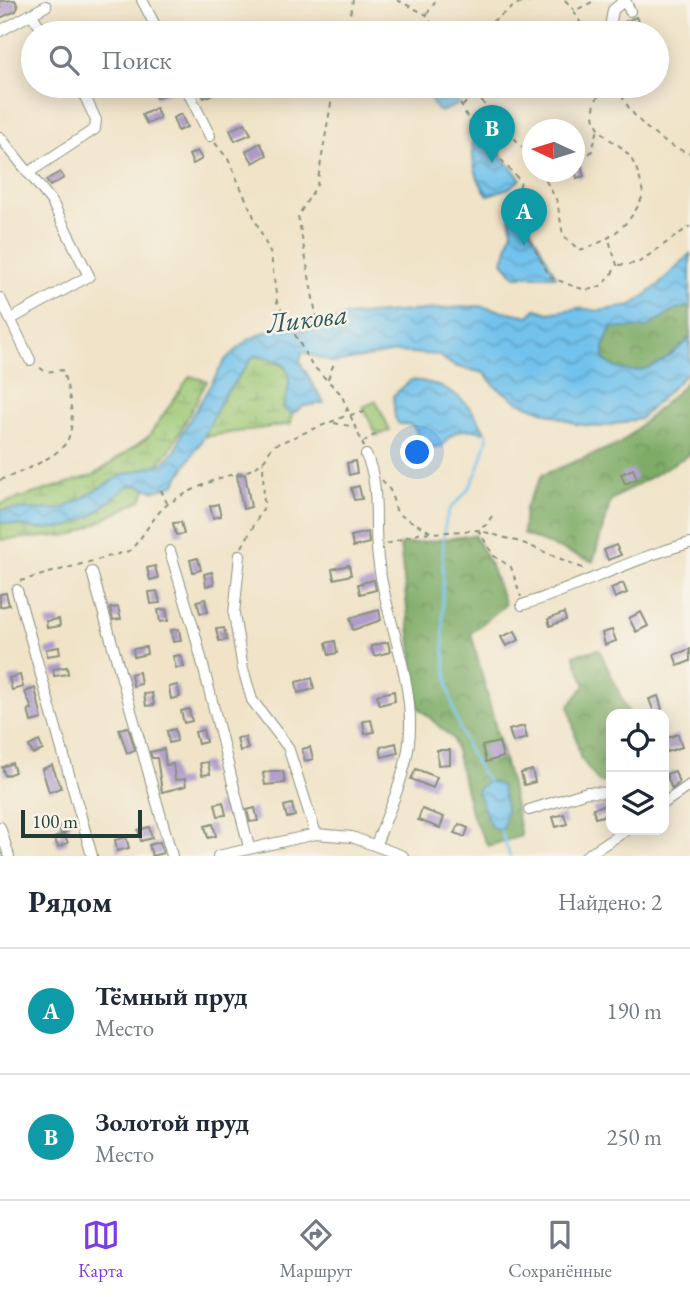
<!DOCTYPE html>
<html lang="ru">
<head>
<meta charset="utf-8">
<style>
	body { margin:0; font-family:"EB Garamond",serif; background:#f2f2f3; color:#1f2937 }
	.controls { position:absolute; right:21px; bottom:21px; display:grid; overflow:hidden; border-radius:14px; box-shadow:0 4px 18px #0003 }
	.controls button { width:63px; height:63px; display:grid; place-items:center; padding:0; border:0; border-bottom:2px solid #e0e1e3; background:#fff; color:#1f2937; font:35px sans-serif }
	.compass { position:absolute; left:522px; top:119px; width:63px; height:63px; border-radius:50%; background:#fff; box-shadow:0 4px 18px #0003; rotate:274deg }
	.scale { position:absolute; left:21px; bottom:18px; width:121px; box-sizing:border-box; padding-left:7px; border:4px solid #1f3d34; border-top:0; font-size:19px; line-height:24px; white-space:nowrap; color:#1f3d34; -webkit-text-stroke:5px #f7f3e8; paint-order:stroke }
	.you { position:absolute; left:418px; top:453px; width:24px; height:24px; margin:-18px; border:5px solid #fff; border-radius:50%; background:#1a73e8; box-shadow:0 0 0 10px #1a73e833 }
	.badge { display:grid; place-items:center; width:46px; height:46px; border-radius:50%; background:#7c3aed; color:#fff; font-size:23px; font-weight:700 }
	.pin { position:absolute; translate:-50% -58px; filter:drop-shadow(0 2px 4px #0008) }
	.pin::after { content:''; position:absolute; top:37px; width:24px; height:21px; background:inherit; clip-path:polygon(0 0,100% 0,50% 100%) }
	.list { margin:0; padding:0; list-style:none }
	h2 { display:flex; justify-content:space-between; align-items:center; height:91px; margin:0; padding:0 28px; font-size:30px }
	h2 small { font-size:23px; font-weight:400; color:#747a83 }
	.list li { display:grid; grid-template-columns:46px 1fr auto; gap:21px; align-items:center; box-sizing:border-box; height:126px; padding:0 28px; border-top:2px solid #e0e1e3 }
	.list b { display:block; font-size:26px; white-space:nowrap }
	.list p { margin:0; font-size:23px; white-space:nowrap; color:#747a83 }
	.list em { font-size:23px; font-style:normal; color:#747a83 }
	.icon { flex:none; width:38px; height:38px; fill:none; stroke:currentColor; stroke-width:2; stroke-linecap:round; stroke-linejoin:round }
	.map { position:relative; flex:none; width:690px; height:856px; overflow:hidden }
	.search { position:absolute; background:#fff; box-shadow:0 4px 18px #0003; left:21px; right:21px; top:21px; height:77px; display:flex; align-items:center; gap:18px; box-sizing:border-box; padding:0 24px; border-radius:38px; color:#747a83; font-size:26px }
	.sheet { height:343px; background:#fff }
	nav { display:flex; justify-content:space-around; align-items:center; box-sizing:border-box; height:98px; border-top:2px solid #e0e1e3; background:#fff; font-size:19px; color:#747a83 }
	nav a { display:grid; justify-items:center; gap:4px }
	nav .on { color:#7c3aed }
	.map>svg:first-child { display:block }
	.forest { fill:url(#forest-crowns); stroke:#4e744d; stroke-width:2 }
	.wetland { fill:url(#wetland-marsh); stroke:#5e8254; stroke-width:2 }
	.park { fill:url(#park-crowns); stroke:#5e8254; stroke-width:2 }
	.water { fill:url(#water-waves); stroke:#488090; stroke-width:2 }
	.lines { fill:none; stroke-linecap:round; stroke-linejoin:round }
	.stream { stroke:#71c2ed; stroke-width:2.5 }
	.building { fill:#ae9aca }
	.minor-casing { stroke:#88907e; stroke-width:12 }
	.path { stroke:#88907e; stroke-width:2; stroke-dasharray:5 5; stroke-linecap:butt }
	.minor { stroke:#fff; stroke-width:10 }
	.labels { text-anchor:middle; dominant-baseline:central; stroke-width:5; stroke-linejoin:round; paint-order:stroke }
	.water-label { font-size:28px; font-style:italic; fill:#2f5859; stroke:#f7f3e8 }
</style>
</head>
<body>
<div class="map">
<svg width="690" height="856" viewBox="0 0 690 856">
	<defs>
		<pattern id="forest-crowns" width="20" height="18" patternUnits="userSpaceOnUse" patternTransform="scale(1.75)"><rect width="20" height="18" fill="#7eac66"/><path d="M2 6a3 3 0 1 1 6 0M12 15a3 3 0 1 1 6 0" fill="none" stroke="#678d55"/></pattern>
		<pattern id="wetland-marsh" width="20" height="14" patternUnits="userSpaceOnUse" patternTransform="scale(1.75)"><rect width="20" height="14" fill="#9dc875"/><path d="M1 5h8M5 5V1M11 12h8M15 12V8" fill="none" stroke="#7fa461"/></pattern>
		<pattern id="park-crowns" width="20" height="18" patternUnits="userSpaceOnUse" patternTransform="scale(1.75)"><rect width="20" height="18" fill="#9dc875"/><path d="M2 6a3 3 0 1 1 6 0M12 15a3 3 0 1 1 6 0" fill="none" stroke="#7fa461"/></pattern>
		<pattern id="water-waves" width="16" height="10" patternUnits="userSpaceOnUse" patternTransform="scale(1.75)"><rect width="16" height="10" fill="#71c2ed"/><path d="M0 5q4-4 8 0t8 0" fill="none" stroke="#5c9fc1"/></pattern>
	</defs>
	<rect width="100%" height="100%" fill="#f7f3e8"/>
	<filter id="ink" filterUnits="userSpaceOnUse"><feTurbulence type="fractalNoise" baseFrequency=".0143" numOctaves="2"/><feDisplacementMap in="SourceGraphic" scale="14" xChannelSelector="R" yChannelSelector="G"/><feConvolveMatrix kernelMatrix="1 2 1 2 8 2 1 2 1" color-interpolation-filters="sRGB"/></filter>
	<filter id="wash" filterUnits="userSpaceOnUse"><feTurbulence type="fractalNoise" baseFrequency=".00686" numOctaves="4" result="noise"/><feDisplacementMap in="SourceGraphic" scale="28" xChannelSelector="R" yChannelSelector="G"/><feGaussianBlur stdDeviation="1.57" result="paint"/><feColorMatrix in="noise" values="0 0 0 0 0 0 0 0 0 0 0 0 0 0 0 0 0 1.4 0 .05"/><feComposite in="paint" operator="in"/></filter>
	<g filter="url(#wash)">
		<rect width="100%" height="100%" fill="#f0e3c7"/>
		<g class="forest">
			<path d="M690 307V338C665 361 636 387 604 360V345L611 328H646L676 309Z"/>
			<polygon points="690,376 690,454 611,500 593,562 523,534 525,508 542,475 621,443 679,390"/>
			<polygon points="474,535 491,566 505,605 471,633 511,786 521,836 488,846 472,816 453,739 418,707 400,545"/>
			<polygon points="599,649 629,714 611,714 611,783 599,782 580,757 569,706 585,685 574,655"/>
		</g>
		<g class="wetland">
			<path d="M254 355C292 364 296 372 283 408L292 414 291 424 203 437 223 397Z"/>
			<polygon points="190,376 207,381 170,450 160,461 141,500 74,535 0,540 0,504 94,475 148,437"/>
		</g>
		<polygon class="park" points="376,401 390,430 377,436 363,407"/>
		<g class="water">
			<polygon points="428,86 455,86 461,96 457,105 440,112 432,103"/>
			<path d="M480 130 521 179 509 188 488 195C474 178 471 156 473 135Z"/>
			<polygon points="520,210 556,276 515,276 503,262 512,230 510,217"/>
			<path d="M690 254V307L676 309 646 328H611L604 345V360C634 386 666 361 690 338V370L640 419 600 427 576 424 517 401 495 386 484 373 454 366 438 355 396 352 334 363 302 352 300 362 324 403 304 406 292 414 283 408C294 377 294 358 254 356L223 397 205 435 174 485 155 491 137 485 128 486 92 516 68 527 38 529 0 522V511L3 510 63 509 120 476 163 463 176 450 182 433 226 359 249 339 275 328 308 331 345 316 478 306 529 316 536 309 549 313 579 308 599 311 632 305 660 284Z"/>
			<path d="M411 380C447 382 470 400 485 432 463 427 454 429 442 446L430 448 422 443C412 432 422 423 399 424L395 418 393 396Z"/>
			<path d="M487 780 501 786C506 803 509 815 501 831L491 827 477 791Z"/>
		</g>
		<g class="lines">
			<g class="stream">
				<path d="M485 432 488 436C483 455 478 475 467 491 462 498 453 504 449 511 442 526 443 553 443 570 441 642 442 720 487 780"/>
				<polyline points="501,831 510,856"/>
			</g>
		</g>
		<g id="blocks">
			<g class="building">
				<polygon points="15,0 18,7 16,11 0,18 0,1"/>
				<polygon points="636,17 644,33 627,33 622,23"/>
				<polygon points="158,86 167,86 170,92 156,98 152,88"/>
				<polygon points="209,86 213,94 204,98 199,89"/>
				<polygon points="156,108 160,118 147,124 142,115"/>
				<polygon points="181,114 187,127 178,131 173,118"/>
				<polygon points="245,123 251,134 235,141 230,130"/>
				<polygon points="260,143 267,155 253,163 246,151"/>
				<polygon points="575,143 584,176 577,178 575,169"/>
				<polygon points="197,151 202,159 193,164 189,155"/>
				<polygon points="60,172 64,178 50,186 46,180"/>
				<polygon points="355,461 357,473 349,475 347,463"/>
				<polygon points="633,469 637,479 625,484 621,474"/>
				<polygon points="245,474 251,507 243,509 237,475"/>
				<polygon points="359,486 362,499 354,500 351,488"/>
				<polygon points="218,504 221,516 213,518 210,506"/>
				<polygon points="181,522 184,534 176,535 173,523"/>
				<polygon points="368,532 369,543 353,547 351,536"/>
				<polygon points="616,545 621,555 608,560 604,550"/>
				<polygon points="198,558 201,570 193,572 190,560"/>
				<polygon points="349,565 351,575 334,579 332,569"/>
				<polygon points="155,566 158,578 150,580 147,568"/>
				<polygon points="212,572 214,584 206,586 204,574"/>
				<polygon points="374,580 376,590 360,594 358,584"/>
				<polygon points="623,583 627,593 615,598 611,588"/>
				<polygon points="157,591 160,603 151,604 149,592"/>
				<polygon points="6,593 9,605 0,607 0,594"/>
				<polygon points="205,599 208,612 200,613 197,601"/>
				<polygon points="118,607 121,619 113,620 110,608"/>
				<polygon points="166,609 168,621 160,622 158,610"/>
				<polygon points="379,610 381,620 353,630 350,618"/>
				<polygon points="641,612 648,626 636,632 629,618"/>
				<polygon points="564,613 566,620 550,626 548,619"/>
				<polygon points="59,619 60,626 47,628 46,621"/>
				<polygon points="224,628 227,640 219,641 216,629"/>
				<polygon points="179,629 181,641 173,642 171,630"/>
				<polygon points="612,630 616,641 605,645 602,633"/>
				<polygon points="515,631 519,640 506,646 501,637"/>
				<polygon points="335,641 337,653 329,655 326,643"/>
				<polygon points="388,642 390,652 374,656 371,646"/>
				<polygon points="59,647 60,654 47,656 46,649"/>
				<polygon points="146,647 147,654 134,657 133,649"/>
				<polygon points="690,649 690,661 678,666 674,655"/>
				<polygon points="181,655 184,667 176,668 173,656"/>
				<polygon points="67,667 68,674 54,676 53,669"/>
				<polygon points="139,672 141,684 133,686 131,674"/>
				<polygon points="20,675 23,687 12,690 9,678"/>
				<polygon points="312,678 314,689 298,693 296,682"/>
				<polygon points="177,685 180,697 171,699 169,687"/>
				<polygon points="35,688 42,719 31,722 28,710 32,709 25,692"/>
				<polygon points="394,691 395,701 379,705 377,695"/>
				<polygon points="152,693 154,705 146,706 144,694"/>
				<polygon points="658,696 662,709 654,712 649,699"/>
				<polygon points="189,709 192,721 184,723 181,711"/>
				<polygon points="371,720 374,732 365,734 363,721"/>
				<polygon points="524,726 527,738 513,742 509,730"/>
				<polygon points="128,727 135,750 127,753 119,729"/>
				<polygon points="175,729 177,741 169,743 167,731"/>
				<polygon points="203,730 206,742 198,744 195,732"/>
				<polygon points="678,734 682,747 667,752 664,739"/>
				<polygon points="245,737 248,749 240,751 237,738"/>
				<polygon points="39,741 43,750 33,754 29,746"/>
				<polygon points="499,742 503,757 486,762 482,746"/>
				<polygon points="396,743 398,753 382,757 380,747"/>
				<polygon points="310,747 313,759 305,761 302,749"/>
				<polygon points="164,749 166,765 173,764 175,780 185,779 186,786 162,792 157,758 152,758 150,752"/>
				<polygon points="437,750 450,750 450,764 438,765"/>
				<polygon points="208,762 210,774 202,775 200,763"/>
				<polygon points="12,763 15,772 5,776 2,767"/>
				<polygon points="52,765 61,788 49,792 42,769"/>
				<polygon points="416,769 437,777 433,788 411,779"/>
				<polygon points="532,770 535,782 524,785 521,773"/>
				<polygon points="271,771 283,771 285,783 265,785 263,773"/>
				<polygon points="675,771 679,783 672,789 666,774"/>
				<polygon points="223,802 226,815 218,816 215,804"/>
				<polygon points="292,804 295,816 287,818 284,806"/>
				<polygon points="611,804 611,814 595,818 593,808"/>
				<polygon points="255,808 258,821 250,822 247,810"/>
				<polygon points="422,809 444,817 440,828 418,820"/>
				<polygon points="564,814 567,824 556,827 553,817"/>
				<polygon points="68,821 71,830 61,834 58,825"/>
				<polygon points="213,824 216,836 208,838 205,826"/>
				<polygon points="459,824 468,828 465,837 455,833"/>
				<polygon points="149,827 152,838 141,841 138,830"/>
				<polygon points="64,834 68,843 58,847 54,838"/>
				<polygon points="126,837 129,848 117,851 115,840"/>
				<polygon points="160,842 163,853 152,856 149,845"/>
			</g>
		</g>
	</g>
	<g filter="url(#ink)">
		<use href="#blocks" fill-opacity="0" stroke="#88907e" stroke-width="2"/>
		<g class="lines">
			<defs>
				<g id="minor">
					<polyline points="142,0 159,33"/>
					<polyline points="625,0 630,11"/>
					<polyline points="32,15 44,33"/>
					<polyline points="0,31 46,6"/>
					<polyline points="609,33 613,10 625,0"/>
					<polyline points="185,86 210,136"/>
					<polyline points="0,137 52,202 89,276 11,319"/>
					<polyline points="28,173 95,129 96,120 80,86"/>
					<polyline points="0,298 30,360"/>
					<path d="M366 455C380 484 374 518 377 549 382 609 411 667 410 727 410 767 390 808 376 844"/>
					<polyline points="170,551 194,630 249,847"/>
					<polyline points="240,555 234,614 243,669 252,700 288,747 316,834"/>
					<polyline points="92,572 172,856"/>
					<polyline points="17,590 92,856"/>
					<path d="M522 605C580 587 632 558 690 543"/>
					<polyline points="664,803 690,785"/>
					<polyline points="529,810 587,792 611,793"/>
					<polyline points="0,827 9,856"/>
					<polyline points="218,856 316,834 352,837 403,856"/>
					<polyline points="586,856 627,830"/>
				</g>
			</defs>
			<use href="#minor" class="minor-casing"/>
			<g class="path">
				<polyline points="397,0 427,15 436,33"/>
				<polyline points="565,0 574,10"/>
				<polyline points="427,14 436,0"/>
				<polyline points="346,33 353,0"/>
				<polyline points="476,33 517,4 540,0"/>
				<polyline points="570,33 581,27"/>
				<polyline points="586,33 574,11 596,0"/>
				<path d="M451 86 473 128 521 182 517 193 521 202 512 208 550 277C582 289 597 302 617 265L608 237"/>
				<polyline points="468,86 532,158"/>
				<path d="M618 86C627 115 660 145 690 153"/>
				<polyline points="463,106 472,94"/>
				<polyline points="215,143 228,159 271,255 277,302 311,364 341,394 364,447"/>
				<polyline points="582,161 592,151 598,129"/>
				<path d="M541 172 557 201 563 235 579 250C609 242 632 224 643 195 641 179 636 162 624 150 620 145 612 142 607 137 589 122 590 100 607 86"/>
				<polyline points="619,265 638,263 690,226"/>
				<polyline points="290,322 309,326 317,320 298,216 317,185 334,86"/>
				<polyline points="328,379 334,363"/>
				<polyline points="350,415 365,412"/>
				<polyline points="334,423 355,427"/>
				<polyline points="363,442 376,434"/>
				<path d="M0 480C17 474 59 457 67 441 77 423 69 389 62 370L45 372 37 365"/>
				<polyline points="382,480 390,490 397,513 432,533 478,530 523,543 587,570"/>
				<polyline points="161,490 167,503"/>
				<polyline points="492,516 486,525 478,530 494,556 511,567 521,597"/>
				<polyline points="387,544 421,532 429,533"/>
				<polyline points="242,547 264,507 263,462"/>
				<path d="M20 581 129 551C143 539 155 511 171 502 184 494 200 486 215 480 241 469 259 477 272 446L343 417 347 409"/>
			</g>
			<use href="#minor" class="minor"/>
		</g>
	</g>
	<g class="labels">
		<g class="water-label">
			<text transform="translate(307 318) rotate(-7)">Ликова</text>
		</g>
	</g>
</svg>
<div class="controls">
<button><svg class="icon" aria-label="locate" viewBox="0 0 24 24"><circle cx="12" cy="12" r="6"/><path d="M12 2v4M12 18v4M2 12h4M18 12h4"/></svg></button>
<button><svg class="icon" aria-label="layers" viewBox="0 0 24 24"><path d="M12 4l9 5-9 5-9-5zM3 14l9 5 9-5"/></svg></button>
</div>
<svg class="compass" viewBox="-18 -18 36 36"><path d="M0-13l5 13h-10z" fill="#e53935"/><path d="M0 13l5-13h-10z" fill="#747a83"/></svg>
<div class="scale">100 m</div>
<div class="you"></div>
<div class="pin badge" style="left:524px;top:246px;background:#0f9aa8">A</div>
<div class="pin badge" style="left:492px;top:163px;background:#0f9aa8">B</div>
<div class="search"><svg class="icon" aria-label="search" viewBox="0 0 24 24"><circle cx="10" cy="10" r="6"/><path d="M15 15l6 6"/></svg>Поиск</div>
</div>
<section class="sheet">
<h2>Рядом<small>Найдено: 2</small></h2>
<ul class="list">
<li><span class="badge" style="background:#0f9aa8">A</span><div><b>Тёмный пруд</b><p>Место</p></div><em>190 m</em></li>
<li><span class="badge" style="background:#0f9aa8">B</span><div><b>Золотой пруд</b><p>Место</p></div><em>250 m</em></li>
</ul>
</section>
<nav>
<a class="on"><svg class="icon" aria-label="map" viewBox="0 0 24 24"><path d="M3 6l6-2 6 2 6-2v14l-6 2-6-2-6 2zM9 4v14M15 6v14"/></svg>Карта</a>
<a><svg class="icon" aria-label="directions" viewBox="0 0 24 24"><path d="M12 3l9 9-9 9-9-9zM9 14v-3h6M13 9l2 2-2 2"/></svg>Маршрут</a>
<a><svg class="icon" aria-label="saved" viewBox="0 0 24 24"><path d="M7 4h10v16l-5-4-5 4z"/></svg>Сохранённые</a>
</nav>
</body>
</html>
